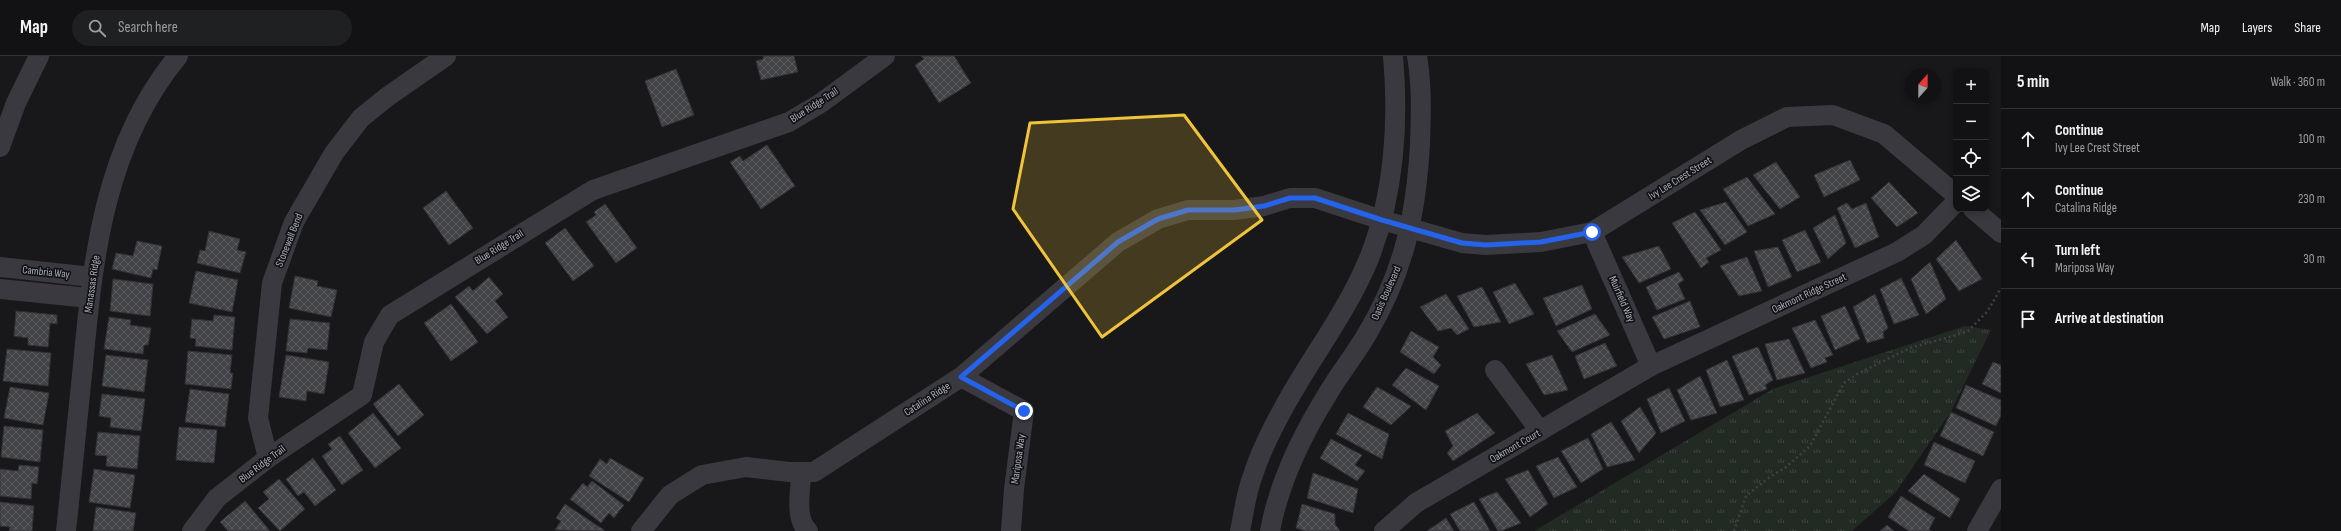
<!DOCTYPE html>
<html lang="en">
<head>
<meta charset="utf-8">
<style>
	body { margin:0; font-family:"Sofia Sans Condensed",sans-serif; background:#1f2022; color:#f1f3f6 }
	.controls { position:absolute; right:12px; top:12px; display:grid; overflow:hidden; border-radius:8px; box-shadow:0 2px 6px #0003 }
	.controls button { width:36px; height:36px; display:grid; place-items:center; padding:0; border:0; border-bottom:1px solid #313234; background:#121214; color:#f1f3f6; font:20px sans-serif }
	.compass { position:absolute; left:1905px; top:12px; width:36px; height:36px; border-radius:50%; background:#121214; box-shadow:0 2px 6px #0003; rotate:21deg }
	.stop { position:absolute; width:12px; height:12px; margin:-9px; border:3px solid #2563eb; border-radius:50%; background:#fff }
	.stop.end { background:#2563eb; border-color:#fff; box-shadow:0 1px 4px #0008 }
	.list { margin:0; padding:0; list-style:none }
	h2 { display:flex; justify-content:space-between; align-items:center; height:52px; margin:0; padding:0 16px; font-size:17px }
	h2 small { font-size:13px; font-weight:400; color:#9c9ea0 }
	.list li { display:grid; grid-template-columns:26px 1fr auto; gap:12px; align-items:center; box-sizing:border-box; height:60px; padding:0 16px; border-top:1px solid #313234 }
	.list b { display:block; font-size:15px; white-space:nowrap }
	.list p { margin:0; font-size:13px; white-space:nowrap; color:#9c9ea0 }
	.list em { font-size:13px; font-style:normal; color:#9c9ea0 }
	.icon { flex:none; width:22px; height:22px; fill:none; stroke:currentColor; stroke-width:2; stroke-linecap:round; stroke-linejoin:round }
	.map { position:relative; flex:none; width:2001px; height:475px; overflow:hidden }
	header { display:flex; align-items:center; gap:24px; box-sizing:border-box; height:56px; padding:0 20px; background:#121214; border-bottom:1px solid #313234 }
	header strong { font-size:19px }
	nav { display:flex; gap:22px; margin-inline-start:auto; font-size:14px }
	.search { width:280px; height:36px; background:#1f2022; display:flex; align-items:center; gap:10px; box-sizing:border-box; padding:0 14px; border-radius:22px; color:#9c9ea0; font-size:15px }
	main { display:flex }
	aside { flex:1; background:#121214 }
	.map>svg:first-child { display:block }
	.grass { fill:url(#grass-tufts) }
	.building { fill:url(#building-cross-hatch); stroke:#323236 }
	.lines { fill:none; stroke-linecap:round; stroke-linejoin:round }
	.path { stroke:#3f4046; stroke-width:2.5; stroke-dasharray:2 3; stroke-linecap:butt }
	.minor { stroke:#39393f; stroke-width:20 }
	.route { stroke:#2563eb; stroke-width:5 }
	.marked { fill:#f0c43a; fill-opacity:0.2; stroke:#f0c43a; stroke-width:3; stroke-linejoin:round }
	.labels { text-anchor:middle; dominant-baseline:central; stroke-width:3.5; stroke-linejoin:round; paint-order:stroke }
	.street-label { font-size:11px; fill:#aaaeba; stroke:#131315 }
</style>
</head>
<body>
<header>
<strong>Map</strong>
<div class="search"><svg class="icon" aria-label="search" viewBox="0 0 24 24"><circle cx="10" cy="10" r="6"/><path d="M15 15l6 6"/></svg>Search here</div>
<nav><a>Map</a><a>Layers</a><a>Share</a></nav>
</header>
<main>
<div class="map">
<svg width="2001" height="475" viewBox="0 0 2001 475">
	<defs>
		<pattern id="grass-tufts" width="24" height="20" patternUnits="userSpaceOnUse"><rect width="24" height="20" fill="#222a24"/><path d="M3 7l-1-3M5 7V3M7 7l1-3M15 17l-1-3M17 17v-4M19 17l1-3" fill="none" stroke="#3f4642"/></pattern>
		<pattern id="building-cross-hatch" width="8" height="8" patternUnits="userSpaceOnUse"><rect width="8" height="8" fill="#424347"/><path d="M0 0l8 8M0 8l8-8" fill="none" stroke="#5b5c5f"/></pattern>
	</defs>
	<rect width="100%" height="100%" fill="#18181a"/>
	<polygon class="grass" points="1965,270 1991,274 1950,357 1895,437 1852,475 1534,475 1773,333"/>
	<g class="building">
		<polygon points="763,0 794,0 798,16 761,24 756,5 763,3"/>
		<polygon points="921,0 954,0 971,27 939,47 915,9 924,3"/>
		<polygon points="676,13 694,59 662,71 645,25"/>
		<polygon points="767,89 795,130 761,153 730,106 740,100 743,105"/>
		<polygon points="1850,104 1860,124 1824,141 1814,119"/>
		<polygon points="1776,106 1800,141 1780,153 1753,119"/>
		<polygon points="1747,121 1775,158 1748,170 1723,133"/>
		<polygon points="1889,126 1918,157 1897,171 1871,142"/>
		<polygon points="446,135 473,172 449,189 423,152"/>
		<polygon points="1726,146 1747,176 1725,189 1700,154"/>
		<polygon points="1847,147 1852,153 1866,147 1879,181 1855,192 1837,152"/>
		<polygon points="605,148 637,192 616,207 586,166 596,159 594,156"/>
		<polygon points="1695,156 1721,194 1706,202 1709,206 1701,212 1672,167"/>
		<polygon points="1835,159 1846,187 1828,203 1813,172"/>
		<polygon points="565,172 594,210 573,225 545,187"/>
		<polygon points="1805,174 1821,206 1797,216 1782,184"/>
		<polygon points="209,175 240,183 237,194 246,196 240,217 197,207 200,194 205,195"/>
		<polygon points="1956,184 1982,223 1959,235 1936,203"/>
		<polygon points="137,185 162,190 157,214 153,213 151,222 112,213 116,197 133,200"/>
		<polygon points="1659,190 1671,213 1639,227 1622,201"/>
		<polygon points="1778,191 1792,221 1768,231 1754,195"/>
		<polygon points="1747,201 1762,235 1739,240 1720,210"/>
		<polygon points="1930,206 1946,243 1926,258 1911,223"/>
		<polygon points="196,215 238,224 232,256 189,247"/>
		<polygon points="1679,216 1684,224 1678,228 1685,243 1657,254 1646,231"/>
		<polygon points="295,220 318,225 317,230 337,234 331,261 289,252"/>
		<polygon points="489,221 503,238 495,245 508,261 487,278 455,241 469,230 473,235"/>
		<polygon points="1901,222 1919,259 1894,268 1880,233"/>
		<polygon points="113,223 153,228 150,260 110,255"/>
		<polygon points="1515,227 1534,258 1509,268 1493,236"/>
		<polygon points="1582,229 1592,253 1556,270 1543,242"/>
		<polygon points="1482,231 1501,266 1474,271 1457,240"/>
		<polygon points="1446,238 1469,273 1457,279 1451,272 1438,275 1420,251"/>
		<polygon points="1875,238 1888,272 1883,276 1884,282 1867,287 1853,251"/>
		<polygon points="1690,245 1700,271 1664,283 1652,261"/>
		<polygon points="451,248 478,286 451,305 424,267"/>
		<polygon points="1845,250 1860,283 1835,294 1821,260"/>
		<polygon points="16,255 57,259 57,268 50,267 48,291 28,289 28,282 14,280"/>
		<polygon points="1595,258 1610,279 1572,296 1557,275"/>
		<polygon points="214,259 235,261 232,294 195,290 196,283 190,282 192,263 213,265"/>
		<polygon points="109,261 131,264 130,269 151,272 148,289 144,289 143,298 104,293"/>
		<polygon points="290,263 330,267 327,294 308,292 307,297 286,295"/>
		<polygon points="1815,264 1833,299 1825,302 1827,306 1811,312 1792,272"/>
		<polygon points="1411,275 1439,291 1433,301 1441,309 1434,318 1400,296"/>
		<polygon points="1789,283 1805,317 1777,324 1765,288"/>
		<polygon points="1605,287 1617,310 1584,323 1575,300"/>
		<polygon points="1758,291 1773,324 1765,329 1767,333 1749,339 1732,300"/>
		<polygon points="7,293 51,297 48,330 3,325"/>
		<polygon points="188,295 232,299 230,317 233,317 231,333 185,328"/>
		<polygon points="106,299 148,304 144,336 102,330"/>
		<polygon points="286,299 329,306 324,338 307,335 306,345 279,341"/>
		<polygon points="1552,299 1568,334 1544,339 1526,308"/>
		<polygon points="1727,304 1744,344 1720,351 1706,314"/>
		<polygon points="1993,306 2001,309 2001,337 1982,328"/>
		<polygon points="1406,312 1439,330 1426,354 1392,329"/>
		<polygon points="1700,320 1717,357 1691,364 1677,334"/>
		<polygon points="399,328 424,359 398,380 373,348"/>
		<polygon points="1966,329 2001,344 2001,359 1996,370 1956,352"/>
		<polygon points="10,331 49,337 43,369 4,362"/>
		<polygon points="1377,331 1411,350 1391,369 1363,351"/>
		<polygon points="1669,332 1685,365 1661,377 1647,343"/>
		<polygon points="190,333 229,338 225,371 185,366"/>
		<polygon points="102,338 145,343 141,375 110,371 111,362 99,360"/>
		<polygon points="1640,351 1656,377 1639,397 1621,365"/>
		<polygon points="1951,356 1994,376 1983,400 1940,380"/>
		<polygon points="373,357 401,392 375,412 348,377"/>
		<polygon points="1348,357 1389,378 1382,403 1336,378"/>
		<polygon points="1477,357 1495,377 1453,405 1447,397 1453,390 1445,375"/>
		<polygon points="1611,366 1635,404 1607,411 1591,378"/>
		<polygon points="4,370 43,374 40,406 1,401"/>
		<polygon points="179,371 217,374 214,407 176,404"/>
		<polygon points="98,376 140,380 137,413 106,410 107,400 95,399"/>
		<polygon points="340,380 363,414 342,429 322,400 332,393 328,388"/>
		<polygon points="1588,382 1603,413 1581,427 1561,395"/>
		<polygon points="1331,383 1362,399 1355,409 1365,415 1357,425 1320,402"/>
		<polygon points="1934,386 1975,405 1965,427 1924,409"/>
		<polygon points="1558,401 1577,431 1554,442 1536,410"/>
		<polygon points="313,402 336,434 315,450 304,436 298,440 286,423"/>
		<polygon points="610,402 644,422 629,446 589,420 600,403 607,408"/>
		<polygon points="19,409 39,411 37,428 32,427 31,443 0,440 0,413 18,415"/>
		<polygon points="94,413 135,419 130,452 89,446"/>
		<polygon points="1528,414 1548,448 1530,461 1505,423"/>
		<polygon points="1313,417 1358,433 1353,457 1307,442"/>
		<polygon points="1924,418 1960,443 1950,462 1908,435"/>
		<polygon points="279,423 305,453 280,475 258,452 269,443 263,436"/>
		<polygon points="592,425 624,449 614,462 609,457 601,467 570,443 583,427 587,431"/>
		<polygon points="1497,436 1521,467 1501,475 1498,475 1479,443"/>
		<polygon points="1901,440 1935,462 1929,473 1931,475 1909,475 1888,461"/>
		<polygon points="245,445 270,475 228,475 220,466"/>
		<polygon points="0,446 34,450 32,475 9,475 10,471 0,470"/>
		<polygon points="1474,446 1490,475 1460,475 1450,458"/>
		<polygon points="565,448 604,474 604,475 555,474 561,465 556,462"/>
		<polygon points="1302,448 1335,458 1335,468 1340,475 1305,475 1296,472"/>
		<polygon points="96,451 136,457 133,475 93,475"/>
		<polygon points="1446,462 1454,475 1427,475"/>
		<polygon points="1887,469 1894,475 1880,475"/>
	</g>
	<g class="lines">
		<polyline class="path" points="1734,475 1746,440 1771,420 1785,412 1810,390 1844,327 1857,318 1910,292 1967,276 1987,256 2001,232"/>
		<g class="minor">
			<polyline points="0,91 16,47 39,0"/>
			<polyline points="1973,153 2001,177"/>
			<polyline points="1592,176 1651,310"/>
			<polyline points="0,211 92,221"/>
			<polyline points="0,233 89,242"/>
			<polyline points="1495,314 1540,375"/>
			<polyline points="961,321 1024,355 1014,433 1011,475"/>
			<polyline points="268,402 258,362 272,227 294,166 334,97 361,62 387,41 446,0"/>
			<path d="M801 416C801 434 794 462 808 475"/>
			<path d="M66 475C72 420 77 365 83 309 93 200 105 88 178 0"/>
			<polyline points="192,475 217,442 268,402 362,339 374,286 390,259 593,134 789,66 821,47 885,0"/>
			<polyline points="641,475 670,439 702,419 746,411 789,416 814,416 961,321 1118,186 1158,163 1188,154 1234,154 1264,150 1290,142 1315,142 1382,164 1462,187 1486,189 1541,186 1592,176 1741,84 1787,61 1833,59 1884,78 1956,139"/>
			<path d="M1240 475C1244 457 1246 436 1253 419 1260 397 1272 373 1283 353 1311 301 1348 255 1370 200 1394 138 1399 66 1393 0"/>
			<path d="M1270 475C1279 426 1301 381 1327 339 1339 318 1355 299 1367 278 1404 216 1416 159 1420 88 1421 58 1422 29 1417 0"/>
			<polyline points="1384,475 1416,447 1651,310 1897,196 1924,179 1956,146"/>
			<polyline points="1977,475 2001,433"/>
		</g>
	</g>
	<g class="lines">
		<polyline class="route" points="1024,355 961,321 1118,186 1158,163 1188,154 1234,154 1264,150 1290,142 1315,142 1382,164 1462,187 1486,189 1541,186 1592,176"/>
	</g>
	<path class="marked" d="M1184 59 1262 164 1102 281 1013 153 1030 67Z"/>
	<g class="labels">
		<g class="street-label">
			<text transform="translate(814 49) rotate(-33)">Blue Ridge Trail</text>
			<text transform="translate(1680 122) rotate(-32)">Ivy Lee Crest Street</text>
			<text transform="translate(289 184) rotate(-68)">Stonewall Bend</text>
			<text transform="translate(499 191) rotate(-32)">Blue Ridge Trail</text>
			<text transform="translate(46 216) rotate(6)">Cambria Way</text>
			<text transform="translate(92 228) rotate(-82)">Manassas Ridge</text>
			<text transform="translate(1386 237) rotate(-66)">Oasis Boulevard</text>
			<text transform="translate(1809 237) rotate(-25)">Oakmont Ridge Street</text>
			<text transform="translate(1622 243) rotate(66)">Muirfield Way</text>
			<text transform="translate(927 343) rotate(-33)">Catalina Ridge</text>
			<text transform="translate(1515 390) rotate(-30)">Oakmont Court</text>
			<text transform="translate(1018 403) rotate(-82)">Mariposa Way</text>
			<text transform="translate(262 408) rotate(-37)">Blue Ridge Trail</text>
		</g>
	</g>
</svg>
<div class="controls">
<button>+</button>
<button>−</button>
<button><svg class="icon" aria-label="locate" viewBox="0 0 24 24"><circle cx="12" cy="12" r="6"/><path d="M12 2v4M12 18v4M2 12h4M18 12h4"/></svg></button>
<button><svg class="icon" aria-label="layers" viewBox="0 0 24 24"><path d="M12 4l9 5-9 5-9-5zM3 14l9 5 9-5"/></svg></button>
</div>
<svg class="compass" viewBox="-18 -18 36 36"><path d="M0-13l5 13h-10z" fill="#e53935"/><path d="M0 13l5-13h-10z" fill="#9c9ea0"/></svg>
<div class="stop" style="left:1592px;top:176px"></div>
<div class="stop end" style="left:1024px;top:355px"></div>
</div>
<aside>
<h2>5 min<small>Walk · 360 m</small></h2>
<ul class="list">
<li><svg class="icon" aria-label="ahead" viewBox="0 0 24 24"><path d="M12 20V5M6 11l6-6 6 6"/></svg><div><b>Continue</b><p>Ivy Lee Crest Street</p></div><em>100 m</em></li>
<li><svg class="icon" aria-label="ahead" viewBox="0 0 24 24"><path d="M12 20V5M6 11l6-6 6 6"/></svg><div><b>Continue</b><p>Catalina Ridge</p></div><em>230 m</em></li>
<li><svg class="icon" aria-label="left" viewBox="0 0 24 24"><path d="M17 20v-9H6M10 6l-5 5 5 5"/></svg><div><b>Turn left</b><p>Mariposa Way</p></div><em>30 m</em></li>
<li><svg class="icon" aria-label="arrive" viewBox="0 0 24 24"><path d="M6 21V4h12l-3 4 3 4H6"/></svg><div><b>Arrive at destination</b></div></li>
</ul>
</aside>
</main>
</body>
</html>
